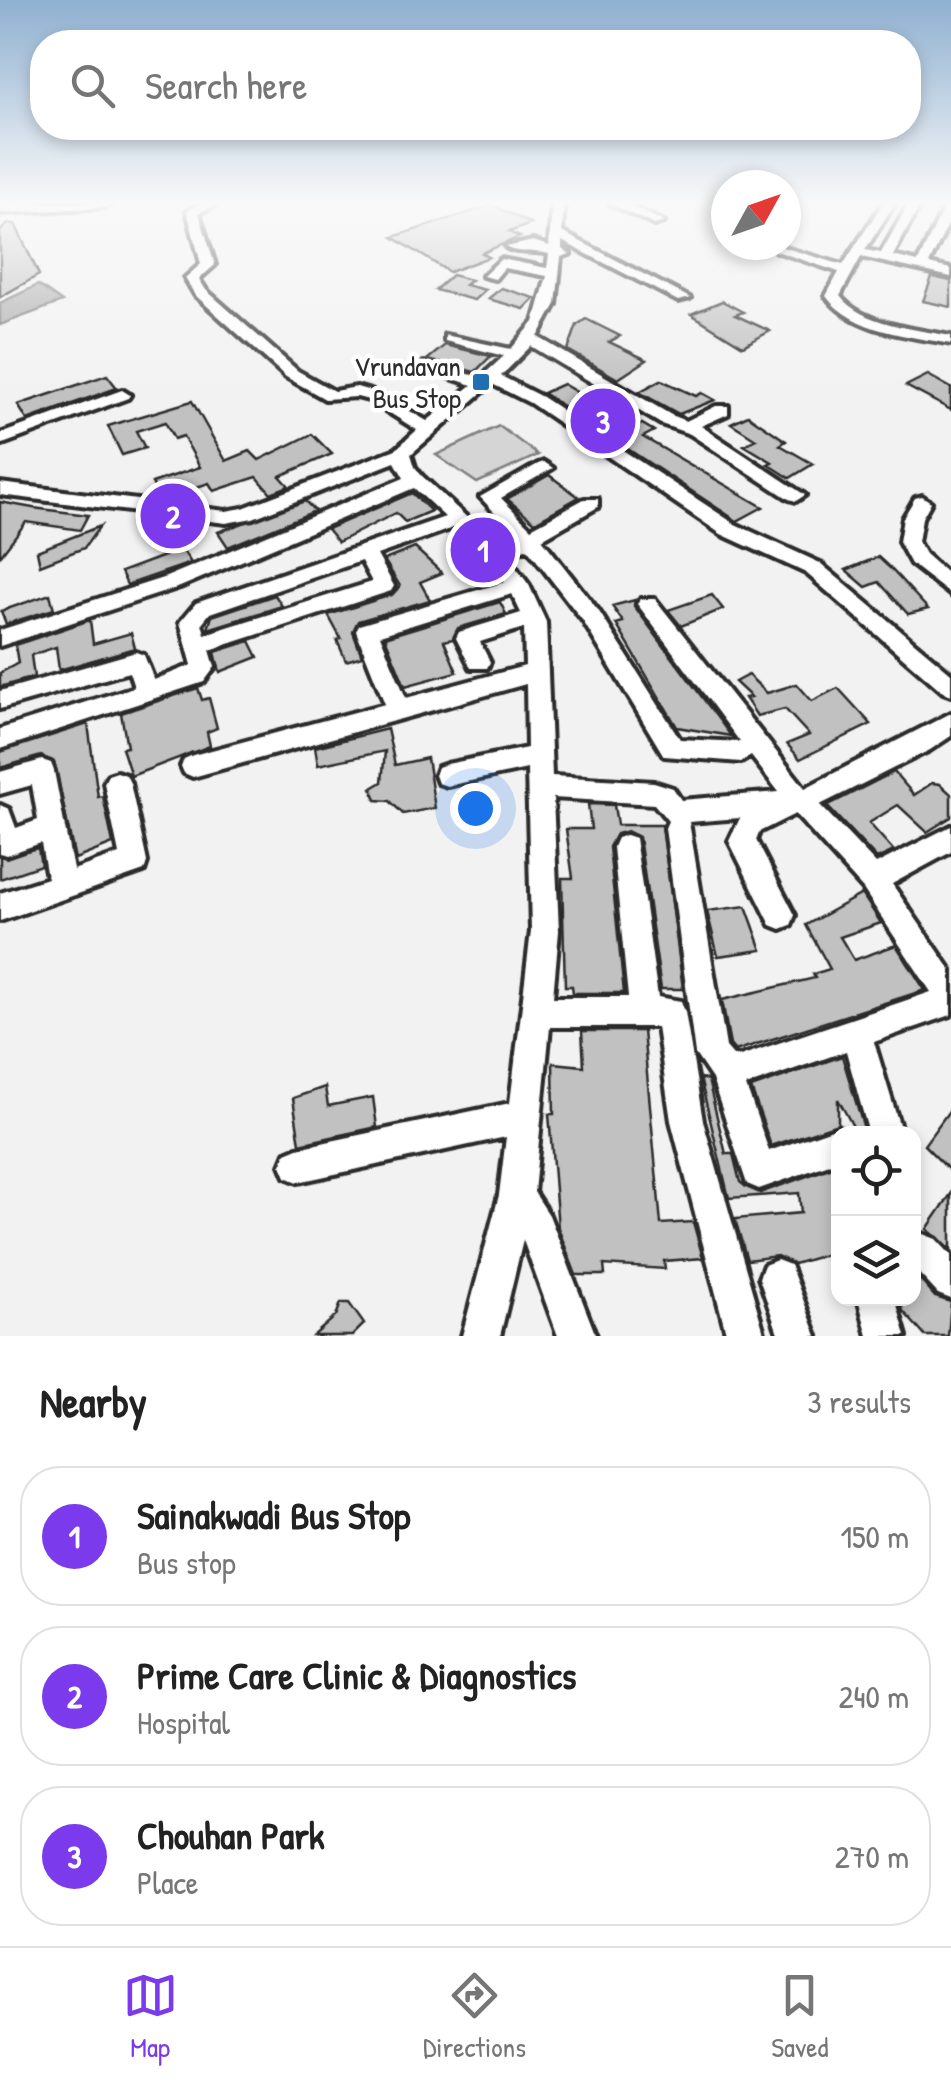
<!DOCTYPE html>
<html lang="en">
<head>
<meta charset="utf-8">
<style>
	body { margin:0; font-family:"Patrick Hand",sans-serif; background:#f6f6f6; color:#222 }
	.controls { position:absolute; right:30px; bottom:30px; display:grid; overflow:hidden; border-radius:20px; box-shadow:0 5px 15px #0003 }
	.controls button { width:90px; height:90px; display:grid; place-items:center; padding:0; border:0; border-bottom:2px solid #e0e0e0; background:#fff; color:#222; font:50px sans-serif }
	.compass { position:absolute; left:711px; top:170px; width:90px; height:90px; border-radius:50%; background:#fff; box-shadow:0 5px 15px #0003; rotate:50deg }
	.you { position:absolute; left:475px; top:808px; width:35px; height:35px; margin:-25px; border:8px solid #fff; border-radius:50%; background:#1a73e8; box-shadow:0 0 0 15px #1a73e833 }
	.badge { display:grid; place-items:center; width:65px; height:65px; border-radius:50%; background:#7c3aed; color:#fff; font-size:32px; font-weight:700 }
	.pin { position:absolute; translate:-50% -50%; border:5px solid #fff; box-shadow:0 2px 10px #0006 }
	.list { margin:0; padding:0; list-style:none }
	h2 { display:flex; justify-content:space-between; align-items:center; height:130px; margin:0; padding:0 40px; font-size:42px }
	h2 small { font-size:32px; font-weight:400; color:#767676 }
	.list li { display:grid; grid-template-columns:65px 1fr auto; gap:30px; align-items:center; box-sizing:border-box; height:140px; margin:0 20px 20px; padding:0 20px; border:2px solid #e0e0e0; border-radius:40px }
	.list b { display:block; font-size:38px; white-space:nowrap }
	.list p { margin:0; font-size:32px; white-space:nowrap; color:#767676 }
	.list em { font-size:32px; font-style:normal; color:#767676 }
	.icon { flex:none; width:55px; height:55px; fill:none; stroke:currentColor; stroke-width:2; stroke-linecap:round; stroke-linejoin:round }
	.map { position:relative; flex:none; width:951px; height:1336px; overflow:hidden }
	.search { position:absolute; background:#fff; box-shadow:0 5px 15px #0003; left:30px; right:30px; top:30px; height:110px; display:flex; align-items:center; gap:25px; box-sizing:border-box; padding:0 35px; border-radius:40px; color:#767676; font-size:38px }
	.sheet { height:610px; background:#fff }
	nav { display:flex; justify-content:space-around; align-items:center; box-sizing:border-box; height:140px; border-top:2px solid #e0e0e0; background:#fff; font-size:28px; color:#767676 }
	nav a { display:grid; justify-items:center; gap:5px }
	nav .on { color:#7c3aed }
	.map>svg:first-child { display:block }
	.green { fill:#d5d5d5; stroke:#808080; stroke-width:2.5 }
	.water { fill:#ababab; stroke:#787878; stroke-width:2.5 }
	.building { fill:#c1c1c1; stroke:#2b2b2b; stroke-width:2.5 }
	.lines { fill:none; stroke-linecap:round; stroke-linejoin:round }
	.minor-casing { stroke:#2b2b2b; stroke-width:8 }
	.minor { fill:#fff; fill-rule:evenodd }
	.poi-dot { fill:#1f6fb2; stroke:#fff; stroke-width:4 }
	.labels { text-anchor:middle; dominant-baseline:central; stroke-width:9; stroke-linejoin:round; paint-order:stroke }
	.far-poi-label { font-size:28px; fill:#2b2b2b; stroke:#fff; text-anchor:end }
</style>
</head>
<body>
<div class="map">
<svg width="951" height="1336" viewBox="0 0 951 1336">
	<rect width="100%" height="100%" fill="#f2f2f2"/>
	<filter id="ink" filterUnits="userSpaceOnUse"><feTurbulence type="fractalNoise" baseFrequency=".01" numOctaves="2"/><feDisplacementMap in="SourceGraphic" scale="20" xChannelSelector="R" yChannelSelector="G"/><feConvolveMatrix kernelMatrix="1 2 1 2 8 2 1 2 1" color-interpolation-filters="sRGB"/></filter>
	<g filter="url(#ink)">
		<polygon class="green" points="499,426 538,455 477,483 436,455"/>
		<polygon class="water" points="38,285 62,302 0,325 0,303"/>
		<g class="building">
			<polygon points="492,205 531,224 509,232 520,237 482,253 489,257 449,272 393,237"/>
			<polygon points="8,224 15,224 39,275 0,297 0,231"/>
			<polygon points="452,275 471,280 465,285 485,290 474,300 435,290"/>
			<polygon points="932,277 951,281 951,307 923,301"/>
			<polygon points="501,288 535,298 524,309 488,299"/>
			<polygon points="722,301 743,312 735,315 770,331 743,346 691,314"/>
			<polygon points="586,319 620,336 609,342 647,360 618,379 568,350 577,325"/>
			<polygon points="445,345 491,356 475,372 427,360"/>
			<polygon points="107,375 117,388 27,420 18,405"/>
			<polygon points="928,375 951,388 951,410 906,386"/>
			<polygon points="661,380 696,396 702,393 715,400 679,414 639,392"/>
			<polygon points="563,384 635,427 642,424 654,431 643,437 763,507 737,521 543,393"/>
			<polygon points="192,401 226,461 250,451 259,460 312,434 332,454 280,476 289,486 271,493 257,477 214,491 209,483 160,499 152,483 200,467 183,436 174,439 165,422 136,431 145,448 122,455 108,426"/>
			<polygon points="748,415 786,441 780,445 813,464 790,478 768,464 772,462 744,445 756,439 731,423"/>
			<polygon points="549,475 579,497 535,522 507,499"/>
			<polygon points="412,493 431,511 405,522 396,513 338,542 327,529"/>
			<polygon points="305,501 315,511 228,547 218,532"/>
			<polygon points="0,502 33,508 88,515 80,530 26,522 0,556"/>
			<polygon points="100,526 84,548 40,565 37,551"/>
			<polygon points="415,548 442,573 420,582 430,600 358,621 353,632 362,656 346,661 337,640 341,639 328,615 392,595 400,586 384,560"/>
			<polygon points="182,549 191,563 127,585 121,572"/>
			<polygon points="878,557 891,569 928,609 908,614 879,582 866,587 846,570"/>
			<polygon points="50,594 54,609 6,624 1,611"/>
			<polygon points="275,595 282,606 208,629 212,616"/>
			<polygon points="712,595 723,609 681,626 668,610"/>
			<polygon points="635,600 634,606 731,736 677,727 616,624 623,622 612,606"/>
			<polygon points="500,602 506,614 458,628 453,639 444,641 457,672 405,686 385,637"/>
			<polygon points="90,620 93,644 131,633 135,648 59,670 56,647 31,655 34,677 0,687 0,673 18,663 15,645"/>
			<polygon points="250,641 258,657 220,672 215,652"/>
			<polygon points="748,675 767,693 797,684 812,701 838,688 871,724 800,759 787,744 809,735 785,709 757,716 745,698 751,697 735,682"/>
			<polygon points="198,688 202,700 209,698 217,728 207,732 210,746 131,776 122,748 127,747 121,713"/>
			<polygon points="88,724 98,797 103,796 113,844 75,859 54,762 41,756 0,768 0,752"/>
			<polygon points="387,729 395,765 427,758 435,808 403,814 390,801 376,800 372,788 382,782 385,751 318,765 315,747"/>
			<polygon points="894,772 914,795 932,783 940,784 951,794 951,817 927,832 898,805 869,823 894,851 877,859 827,806"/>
			<polygon points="588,804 614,805 617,825 662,825 683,989 661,989 639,837 627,831 616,834 609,847 624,993 573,993 572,986 565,986 562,878 573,878 566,829 591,829"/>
			<polygon points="38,848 41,865 0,879 0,857"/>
			<polygon points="862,894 881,923 840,937 854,960 896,945 925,990 735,1051 730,1045 722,1000 815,978 813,974 830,969 806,925"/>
			<polygon points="746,906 762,950 718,956 707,911"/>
			<polygon points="582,1031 643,1031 661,1224 693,1222 703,1258 664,1261 665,1269 604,1265 605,1275 576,1275 558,1228 549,1114 554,1114 553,1063 584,1066"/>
			<polygon points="842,1056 864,1129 856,1132 838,1099 838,1124 771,1146 751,1088"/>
			<polygon points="700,1078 708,1080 726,1154 733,1154 740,1182 746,1187 760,1193 838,1165 838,1251 794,1264 777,1256 747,1260 735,1219 801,1213 799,1193 729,1198"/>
			<polygon points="325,1087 328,1106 373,1097 377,1127 300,1144 293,1098"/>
			<polygon points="951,1108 951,1172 924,1145"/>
			<polygon points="951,1194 951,1250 927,1229"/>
			<polygon points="914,1273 935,1297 951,1302 948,1336 925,1336 903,1311 899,1298 914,1298"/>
			<polygon points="341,1303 349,1303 364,1324 352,1336 313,1336 336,1316"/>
		</g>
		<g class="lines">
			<defs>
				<g id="minor">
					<polygon points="42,203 112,203 106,207 0,213 0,205"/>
					<path d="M202 203H218L199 213 215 265 199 279 206 290 298 371 334 391 357 387 381 394 427 421 472 385 424 369V363L481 377 504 356 445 341V335L511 349 534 322 547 276 504 268 495 279 483 276 501 259 547 268 549 254C535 250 515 254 506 247L533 241 549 246 552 203H564L562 232 690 298 678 301 562 241V249L570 254 561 257 556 304 538 337 673 416 686 421 716 406H728V414L701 426 805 495 796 501 789 499 690 434 661 424 531 346 501 376 542 397 735 524 820 563 951 673V695L943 692 806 573 721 534 530 403 492 384 411 454 415 467 422 476 498 546 517 536 480 497 538 464 544 462 553 468 501 498 531 528 584 499H598V507L542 539 598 610 680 739 740 742 641 609 637 604 641 599H655L805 788 951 713V736L930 750 820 805 876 864 951 826V852L892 884 951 970V1015L874 1042 902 1134H869L846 1051 746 1086 769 1151 838 1127 850 1134H838V1161L759 1189 747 1184 712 1079 695 1054 665 828 668 821 654 804 553 798 559 931 553 997H628L613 847 617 838 626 835 635 838 658 997 681 1001 685 1012 703 1121 765 1336H727L671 1121 657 1027H550L534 1192 549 1215 596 1336H558L523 1240 500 1336H462L499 1195 506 1137 298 1182 286 1177 281 1165 286 1153 298 1148 510 1103 531 931 527 769 447 786 438 783 435 775 438 767 447 764 527 748 526 684 193 777 184 773 181 766 184 759 193 755 385 704 356 631 359 625 505 582 456 527 377 555 394 586 391 591 210 650 215 667 204 682 0 749V729L134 687 129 672 0 709V691L136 652 144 655 154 680 192 665 180 622 196 603 445 517 414 488 180 587 0 646V630L166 577 404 478 395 462 253 518 226 523 0 495V483L226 511 243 508 396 449 417 430 369 400 357 397 325 399 286 377 195 295 185 278 201 264 187 211ZM527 548 583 621 664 756 741 762 751 756 779 792 681 800 673 788 654 782 552 776 546 622 529 585 509 558ZM361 561 372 582 205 634 202 623 210 613ZM512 594 521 613 459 632 456 638 471 668H487L490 662 480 642 524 628 525 666 406 698 380 635ZM795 814 863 889 931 992 740 1056 733 1055 726 1047 689 822 740 818 729 841 771 925 781 929 791 925 795 915 756 840 759 832Z"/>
					<polygon points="609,203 625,203 664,222 654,225"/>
					<path d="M883 203H895L865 250 881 253 909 203H921L893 256 918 262 944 207 951 204V218L929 264 951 269V277L861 257 840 296C862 325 917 329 951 336V344C910 336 852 332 826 296L839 272 776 251 782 247 843 265Z"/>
					<polygon points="122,390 130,395 128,398 0,445 0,434"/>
					<polygon points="922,496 931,502 922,518 918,542 925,554 951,577 951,595 911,564 899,542 903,518 915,498"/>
					<polygon points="42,760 51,763 54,771 73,870 119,854 104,783 108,775 117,772 126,775 130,783 147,862 144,871 0,921 0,893 47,878 41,843 6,855 0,853 0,805 9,809 16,828 38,820 32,785 0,794 0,772"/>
					<polygon points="923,1234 936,1239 951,1255 951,1299 938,1294 914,1268 914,1238"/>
					<polygon points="777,1260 790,1265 817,1336 779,1336 759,1278 764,1265"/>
					<polygon points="858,1298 895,1298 906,1336 868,1336"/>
				</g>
			</defs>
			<use href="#minor" class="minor-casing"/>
			<use href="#minor" class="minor"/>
		</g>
	</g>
	<linearGradient id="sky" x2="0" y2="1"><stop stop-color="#8fb0d0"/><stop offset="0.52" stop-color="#f9f9f9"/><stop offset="1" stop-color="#f9f9f9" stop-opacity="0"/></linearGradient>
	<rect width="951" height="390" fill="url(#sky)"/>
	<rect class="poi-dot" x="471" y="372" width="20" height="20" rx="5"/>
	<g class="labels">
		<g class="far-poi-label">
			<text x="461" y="366">Vrundavan<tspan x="461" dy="32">Bus Stop</tspan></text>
		</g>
	</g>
</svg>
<div class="controls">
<button><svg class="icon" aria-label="locate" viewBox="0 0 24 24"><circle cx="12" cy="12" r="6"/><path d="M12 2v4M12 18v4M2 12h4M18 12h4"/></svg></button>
<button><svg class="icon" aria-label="layers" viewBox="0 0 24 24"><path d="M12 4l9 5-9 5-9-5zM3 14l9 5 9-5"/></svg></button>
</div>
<svg class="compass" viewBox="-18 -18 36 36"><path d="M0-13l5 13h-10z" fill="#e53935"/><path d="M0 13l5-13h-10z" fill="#767676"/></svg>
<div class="you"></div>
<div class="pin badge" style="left:483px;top:550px">1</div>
<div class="pin badge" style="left:173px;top:516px">2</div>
<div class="pin badge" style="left:603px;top:421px">3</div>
<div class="search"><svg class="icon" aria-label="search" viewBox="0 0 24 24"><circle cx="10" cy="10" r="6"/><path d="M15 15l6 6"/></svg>Search here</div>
</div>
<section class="sheet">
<h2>Nearby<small>3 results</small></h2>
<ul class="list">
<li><span class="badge">1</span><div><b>Sainakwadi Bus Stop</b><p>Bus stop</p></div><em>150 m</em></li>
<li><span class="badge">2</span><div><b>Prime Care Clinic &amp; Diagnostics</b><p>Hospital</p></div><em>240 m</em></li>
<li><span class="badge">3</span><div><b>Chouhan Park</b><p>Place</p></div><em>270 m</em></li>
</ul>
</section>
<nav>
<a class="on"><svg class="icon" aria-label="map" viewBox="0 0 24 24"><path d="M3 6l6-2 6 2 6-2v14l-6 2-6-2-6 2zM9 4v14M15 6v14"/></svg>Map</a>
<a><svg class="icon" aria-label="directions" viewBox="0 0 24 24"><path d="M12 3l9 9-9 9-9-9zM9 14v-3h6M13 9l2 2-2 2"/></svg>Directions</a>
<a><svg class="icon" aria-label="saved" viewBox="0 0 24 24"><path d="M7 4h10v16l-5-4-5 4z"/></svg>Saved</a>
</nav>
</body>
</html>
